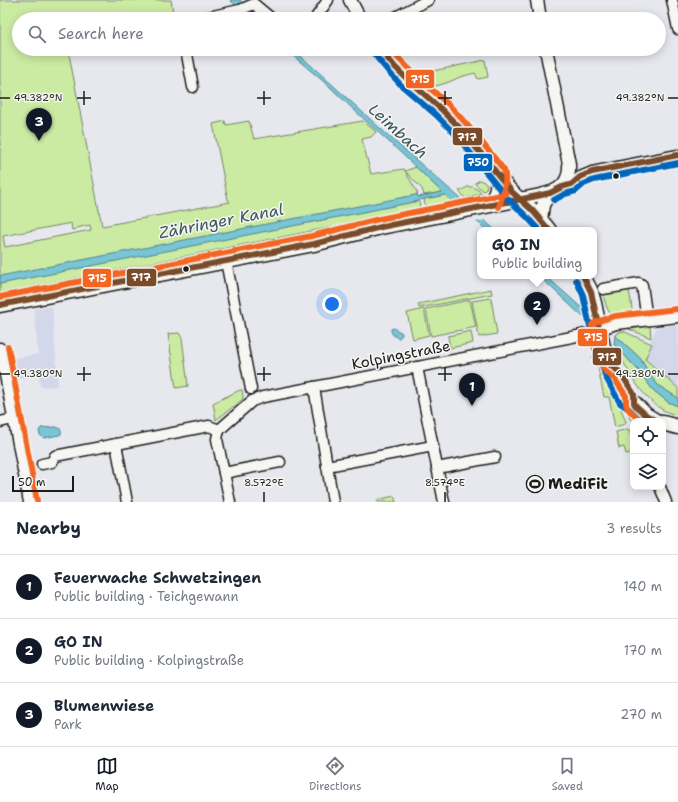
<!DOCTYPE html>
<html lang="en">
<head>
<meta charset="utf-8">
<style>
	body { margin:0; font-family:"Shantell Sans",sans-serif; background:#f2f2f3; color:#1f2937 }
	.controls { position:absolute; right:12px; bottom:12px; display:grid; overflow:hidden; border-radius:8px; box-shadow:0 2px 10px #0003 }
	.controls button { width:36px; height:36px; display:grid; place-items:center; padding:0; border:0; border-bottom:1px solid #e0e1e3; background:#fff; color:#1f2937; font:20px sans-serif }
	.scale { position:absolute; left:12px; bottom:10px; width:62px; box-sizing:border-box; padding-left:4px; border:2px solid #1c1c1c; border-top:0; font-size:11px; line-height:14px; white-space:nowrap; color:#1c1c1c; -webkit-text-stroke:3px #f6f6f2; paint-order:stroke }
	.you { position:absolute; left:332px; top:304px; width:14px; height:14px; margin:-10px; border:3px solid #fff; border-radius:50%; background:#1a73e8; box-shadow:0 0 0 6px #1a73e833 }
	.badge { display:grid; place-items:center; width:26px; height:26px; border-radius:50%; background:#111827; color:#fff; font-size:13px; font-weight:700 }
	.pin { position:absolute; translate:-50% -33px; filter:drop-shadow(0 1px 2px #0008) }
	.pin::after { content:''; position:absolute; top:21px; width:14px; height:12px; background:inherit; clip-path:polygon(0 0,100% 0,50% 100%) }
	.popup { position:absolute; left:477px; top:227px; width:120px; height:52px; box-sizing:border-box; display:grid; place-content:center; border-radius:8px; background:#fff; filter:drop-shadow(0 1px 3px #0005); font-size:13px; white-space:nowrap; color:#747a83 }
	.popup b { font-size:15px; color:#1f2937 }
	.popup::after { content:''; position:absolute; left:50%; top:100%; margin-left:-8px; border:8px solid transparent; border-top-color:#fff }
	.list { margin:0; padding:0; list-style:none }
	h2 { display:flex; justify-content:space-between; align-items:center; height:52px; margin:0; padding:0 16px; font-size:17px }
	h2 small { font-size:13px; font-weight:400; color:#747a83 }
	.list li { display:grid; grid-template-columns:26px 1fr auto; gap:12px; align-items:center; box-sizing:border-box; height:64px; padding:0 16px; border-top:1px solid #e0e1e3 }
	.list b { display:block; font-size:15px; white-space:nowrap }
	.list p { margin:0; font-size:13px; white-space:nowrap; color:#747a83 }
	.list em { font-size:13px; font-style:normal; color:#747a83 }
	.icon { flex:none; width:22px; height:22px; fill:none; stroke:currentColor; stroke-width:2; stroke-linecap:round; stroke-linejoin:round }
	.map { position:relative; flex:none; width:678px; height:502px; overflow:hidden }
	.search { position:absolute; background:#fff; box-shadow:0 2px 10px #0003; left:12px; right:12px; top:12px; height:44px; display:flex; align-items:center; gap:10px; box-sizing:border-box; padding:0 14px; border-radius:22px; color:#747a83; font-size:15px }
	.sheet { height:244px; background:#fff }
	nav { display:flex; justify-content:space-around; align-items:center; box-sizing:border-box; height:56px; border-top:1px solid #e0e1e3; background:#fff; font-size:11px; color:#747a83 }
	nav a { display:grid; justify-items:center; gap:2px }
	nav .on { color:#111827 }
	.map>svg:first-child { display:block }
	.built { fill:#d3d7ea }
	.green { fill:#cbeba3; stroke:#748460; fill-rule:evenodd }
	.water { fill:#78c5d6; stroke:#53818c }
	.pier { fill:#e6e8ee }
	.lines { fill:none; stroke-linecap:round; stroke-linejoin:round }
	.minor-casing { stroke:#1c1c1c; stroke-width:13 }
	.tertiary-casing { stroke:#1c1c1c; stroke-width:15 }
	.secondary-casing { stroke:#1c1c1c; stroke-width:17 }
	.minor { stroke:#f6f6f2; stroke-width:10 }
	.tertiary { stroke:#f6f6f2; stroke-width:12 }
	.secondary { stroke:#f6f6f2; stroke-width:14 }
	.bus-1-casing { stroke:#f6f6f2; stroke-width:9 }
	.bus-2-casing { stroke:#f6f6f2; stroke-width:9 }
	.bus-3-casing { stroke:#f6f6f2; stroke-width:9 }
	.bus-1 { stroke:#7a4b2a; stroke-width:6 }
	.bus-2 { stroke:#0065bd; stroke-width:6 }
	.bus-3 { stroke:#f26522; stroke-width:6 }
	.ticks { fill:none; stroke:#1c1c1c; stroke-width:1.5 }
	.bus-dot { fill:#1c1c1c; stroke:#f6f6f2; stroke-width:1.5 }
	.labels { text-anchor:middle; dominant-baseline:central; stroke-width:3; stroke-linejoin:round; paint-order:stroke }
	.street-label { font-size:15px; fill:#1c1c1c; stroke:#f6f6f2 }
	.poi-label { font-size:15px; font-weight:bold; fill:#1c1c1c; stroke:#f6f6f2; text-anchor:start }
	.water-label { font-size:16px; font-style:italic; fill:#3c575d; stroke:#f6f6f2 }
	.ticks-label { font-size:10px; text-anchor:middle; fill:#1c1c1c; stroke:#f6f6f2; stroke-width:3; stroke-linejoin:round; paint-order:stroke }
	.line-badge { stroke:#f6f6f2; stroke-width:1.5 }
	.badge-label { font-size:11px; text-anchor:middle; font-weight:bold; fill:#fff }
</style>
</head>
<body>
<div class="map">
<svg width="678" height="502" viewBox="0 0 678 502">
	<rect width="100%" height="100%" fill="#e6e8ee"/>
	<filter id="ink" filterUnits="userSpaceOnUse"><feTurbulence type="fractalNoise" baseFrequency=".025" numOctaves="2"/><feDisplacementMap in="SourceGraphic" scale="8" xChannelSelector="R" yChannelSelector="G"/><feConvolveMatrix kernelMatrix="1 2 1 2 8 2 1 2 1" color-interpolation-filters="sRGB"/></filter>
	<g filter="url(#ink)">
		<g class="built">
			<polygon points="52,306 58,386 40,387 39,374 14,380 10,359 38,354 34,309"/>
			<polygon points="678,325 678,388 643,358 657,327"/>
		</g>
		<g class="green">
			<path d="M0 0H171L174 19H19V49H68L102 226 230 202 228 200 213 124 225 121 226 125 249 121 254 139 363 121 376 132 371 137 362 139 371 174 404 169 417 192 420 208 412 211 0 293ZM71 223 72 230 76 229V228L90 225 91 230 5 247 3 236Z"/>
			<polygon points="485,60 488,77 478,79 475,73 460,77 449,82 436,86 426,77 433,71"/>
			<polygon points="416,167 442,192 424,195 422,189 405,171"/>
			<polygon points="480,180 487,184 486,189 484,191 476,185 475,183"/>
			<polygon points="468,187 473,187 482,193 465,198 459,191"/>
			<polygon points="445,195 453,201 427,206 425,205 424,199"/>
			<polygon points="378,221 313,238 313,235 196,258 186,260 185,259 187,258"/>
			<polygon points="171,261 171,263 84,280 80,284 41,290 0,298 0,295"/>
			<polygon points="491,289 492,294 419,308 418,304"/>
			<path d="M629 290 633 315C610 317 609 318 603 294Z"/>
			<polygon points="491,298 497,334 479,337 472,301"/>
			<polygon points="470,300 476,327 431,336 426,309"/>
			<polygon points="424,309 429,335 413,339 407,313"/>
			<polygon points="650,326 651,338 629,329"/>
			<polygon points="471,331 473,343 450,348 448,336"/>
			<polygon points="623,331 652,344 645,359 678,388 678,398 659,386 652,378 640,358 615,335 617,333"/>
			<polygon points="179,333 182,338 188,386 176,388 168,334"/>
			<path d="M615 345 638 370 653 390 668 402 678 406V415C647 411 627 370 615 345Z"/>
			<polygon points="594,354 621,409 626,422 625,424 615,427 609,397 604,397 598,368 592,357"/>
			<polygon points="611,379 640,417 642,421 633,421 630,419"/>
			<polygon points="240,390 242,390 243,397 243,399 216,420 213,403"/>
			<polygon points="628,429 629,430 633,440 633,453 626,454 624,447 619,448 616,432"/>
			<polygon points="394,496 396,502 378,502 377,500"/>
		</g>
		<g class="water">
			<polygon points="230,0 240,0 260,19 251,19"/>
			<polygon points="285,49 293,49 392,139 461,199 495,230 487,230 445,195 419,200 419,201 0,284 0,276 415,195 417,194 418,197 442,192 401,153 353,109 330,87"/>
			<polygon points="539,276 546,276 584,310 585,315 585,319"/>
			<path d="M394 328 402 333V335L399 338C395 337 391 334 391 330V329Z"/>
			<polygon points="615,335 640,358 652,378 659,386 678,398 678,406 668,402 653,390 638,370 614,344"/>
			<path d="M56 427C60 427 62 431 61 434L59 435 44 438 40 435 39 431 41 428Z"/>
		</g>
		<polygon class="pier" points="461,199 485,220 475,222 453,201"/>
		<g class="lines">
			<defs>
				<g id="minor">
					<polyline points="672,0 678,29"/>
					<polyline points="199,19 240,10 254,4 272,19"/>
					<polyline points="315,19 328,0"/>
					<polyline points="392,19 428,0"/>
					<polyline points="186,49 193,87"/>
					<polyline points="562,187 572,184 580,177 592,172 678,155"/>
					<polyline points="226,261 251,389"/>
					<polyline points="603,289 639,283 642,285 647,320"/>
					<polyline points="0,348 29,502"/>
					<polyline points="417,367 444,502"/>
					<polyline points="314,387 333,502"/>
					<polyline points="0,422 13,419"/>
					<polyline points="116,444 127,502"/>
					<polyline points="42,464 52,462 55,456 209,426 219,430"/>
					<polyline points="327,466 433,446"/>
					<polyline points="437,468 495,457"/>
					<polyline points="224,473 280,462"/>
					<polyline points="660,487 666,502"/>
					<polyline points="230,502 217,439 219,430 252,401 263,397 577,336 589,333 616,324 678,317"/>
				</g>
				<g id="tertiary">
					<polyline points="350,0 360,19"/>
					<polyline points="537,0 540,19"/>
					<path d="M380 49C388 60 397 70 406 79 424 96 444 111 461 129 481 152 498 179 520 199 543 194 571 194 569 164L546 49"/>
					<polyline points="491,205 496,188 497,174"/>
					<polyline points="541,220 543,205 550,193"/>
				</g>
				<g id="secondary">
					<polyline points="583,276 591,292 594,303 603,347 611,366 612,373 626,398 634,403 646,415 656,421"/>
					<polyline points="0,305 314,244 381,227 520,199 532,210 549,230"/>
					<polyline points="663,423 678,427"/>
				</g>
			</defs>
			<use href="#minor" class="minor-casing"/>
			<use href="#tertiary" class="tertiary-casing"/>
			<use href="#secondary" class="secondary-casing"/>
			<use href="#minor" class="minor"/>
			<use href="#tertiary" class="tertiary"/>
			<use href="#secondary" class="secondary"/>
			<defs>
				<g id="bus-1">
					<polyline points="380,49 394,66 407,79 441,109 461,129 512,192 532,210 549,230"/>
					<polyline points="583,276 591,292 603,347 611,366 620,372 634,394 634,403 636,406 646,415 656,421"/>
					<polyline points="0,305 314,244 381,227 537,196 550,193 562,187 572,184 580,177 592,172 678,155"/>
				</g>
				<g id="bus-2">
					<polyline points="374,54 388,71 401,85 436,115 455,134 506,197 526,216 539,230"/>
					<polyline points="554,200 565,194 576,191 584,184 594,180 678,163"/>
					<polyline points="576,280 583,295 595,349 603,368 605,376 620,403 629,409 641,421"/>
				</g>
				<g id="bus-3">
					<path d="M390 49C408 70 428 86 448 104 468 124 486 147 504 170 508 181 502 196 499 207"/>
					<polyline points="0,297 312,236 379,219 506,194"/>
					<polyline points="8,347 37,501"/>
					<polyline points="641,421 630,411 627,407 626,404 626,396 614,378 606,372 604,369 595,349 591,330 592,325 596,322 615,316 677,309"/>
				</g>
			</defs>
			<use href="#bus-1" class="bus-1-casing"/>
			<use href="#bus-2" class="bus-2-casing"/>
			<use href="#bus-3" class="bus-3-casing"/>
			<use href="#bus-1" class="bus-1"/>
			<use href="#bus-2" class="bus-2"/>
			<use href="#bus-3" class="bus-3"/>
		</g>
	</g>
	<path class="ticks" d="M84 91V105M264 91V105M445 91V105M0 98H10M77 98H91M257 98H271M438 98H452M668 98H678M84 367V381M264 367V381M445 367V381M0 374H10M77 374H91M257 374H271M438 374H452M668 374H678M264 492V502M445 492V502"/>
	<defs>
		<symbol id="stadium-ring" viewBox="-11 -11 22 22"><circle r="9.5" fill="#f6f6f2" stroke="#1c1c1c" stroke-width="1.5"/><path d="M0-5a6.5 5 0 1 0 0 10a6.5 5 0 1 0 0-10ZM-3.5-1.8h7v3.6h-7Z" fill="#1c1c1c"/></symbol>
	</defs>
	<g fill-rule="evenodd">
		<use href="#stadium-ring" x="525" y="474" width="20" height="20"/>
	</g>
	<g class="bus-dot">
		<circle cx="616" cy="176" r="3.5"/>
		<circle cx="186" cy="269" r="3.5"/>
	</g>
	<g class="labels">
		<g class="street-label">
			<text transform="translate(401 355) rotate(-11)">Kolpingstraße</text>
		</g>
		<g class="poi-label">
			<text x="548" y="484">MediFit</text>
		</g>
		<g class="water-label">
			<text transform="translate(398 131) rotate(42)">Leimbach</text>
			<text transform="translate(221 221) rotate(-11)">Zähringer Kanal</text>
		</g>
	</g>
	<g class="ticks-label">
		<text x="38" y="101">49.382°N</text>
		<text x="640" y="101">49.382°N</text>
		<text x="38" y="377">49.380°N</text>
		<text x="640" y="377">49.380°N</text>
		<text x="264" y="486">8.572°E</text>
		<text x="445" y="486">8.574°E</text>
	</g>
	<g class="line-badge">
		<rect x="405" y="69" width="30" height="20" rx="4" fill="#f26522"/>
		<rect x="452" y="127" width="31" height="19" rx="4" fill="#7a4b2a"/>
		<rect x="463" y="153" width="30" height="19" rx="4" fill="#0065bd"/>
		<rect x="126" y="268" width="31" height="19" rx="4" fill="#7a4b2a"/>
		<rect x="82" y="268" width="30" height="20" rx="4" fill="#f26522"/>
		<rect x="577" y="328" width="31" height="19" rx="4" fill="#f26522"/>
		<rect x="592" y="347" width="30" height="19" rx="4" fill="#7a4b2a"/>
	</g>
	<g class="badge-label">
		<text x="420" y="83">715</text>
		<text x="467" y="141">717</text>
		<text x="478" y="166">750</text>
		<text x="141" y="281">717</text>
		<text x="97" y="282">715</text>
		<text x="593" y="341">715</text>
		<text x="607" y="361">717</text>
	</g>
</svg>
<div class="controls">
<button><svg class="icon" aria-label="locate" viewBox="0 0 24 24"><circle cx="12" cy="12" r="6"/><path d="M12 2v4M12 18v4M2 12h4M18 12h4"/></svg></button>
<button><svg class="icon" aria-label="layers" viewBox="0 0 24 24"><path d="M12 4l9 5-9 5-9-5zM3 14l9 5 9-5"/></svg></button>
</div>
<div class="scale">50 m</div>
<div class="you"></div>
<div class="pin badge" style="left:472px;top:406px">1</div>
<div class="pin badge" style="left:537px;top:325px">2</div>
<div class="popup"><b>GO IN</b>Public building</div>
<div class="pin badge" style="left:39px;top:141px">3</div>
<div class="search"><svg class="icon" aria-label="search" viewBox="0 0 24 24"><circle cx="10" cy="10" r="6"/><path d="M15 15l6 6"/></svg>Search here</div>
</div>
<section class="sheet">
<h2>Nearby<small>3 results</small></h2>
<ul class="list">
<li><span class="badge">1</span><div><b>Feuerwache Schwetzingen</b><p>Public building · Teichgewann</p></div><em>140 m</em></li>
<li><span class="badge">2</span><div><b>GO IN</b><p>Public building · Kolpingstraße</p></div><em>170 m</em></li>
<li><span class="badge">3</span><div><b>Blumenwiese</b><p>Park</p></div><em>270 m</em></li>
</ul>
</section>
<nav>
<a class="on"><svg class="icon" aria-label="map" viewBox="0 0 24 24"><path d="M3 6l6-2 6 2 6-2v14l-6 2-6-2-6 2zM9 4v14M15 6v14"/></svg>Map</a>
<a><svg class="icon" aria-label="directions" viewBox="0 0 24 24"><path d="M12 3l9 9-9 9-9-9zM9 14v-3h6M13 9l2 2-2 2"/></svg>Directions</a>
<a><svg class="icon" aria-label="saved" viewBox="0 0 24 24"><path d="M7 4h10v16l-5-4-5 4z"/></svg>Saved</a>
</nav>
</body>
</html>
